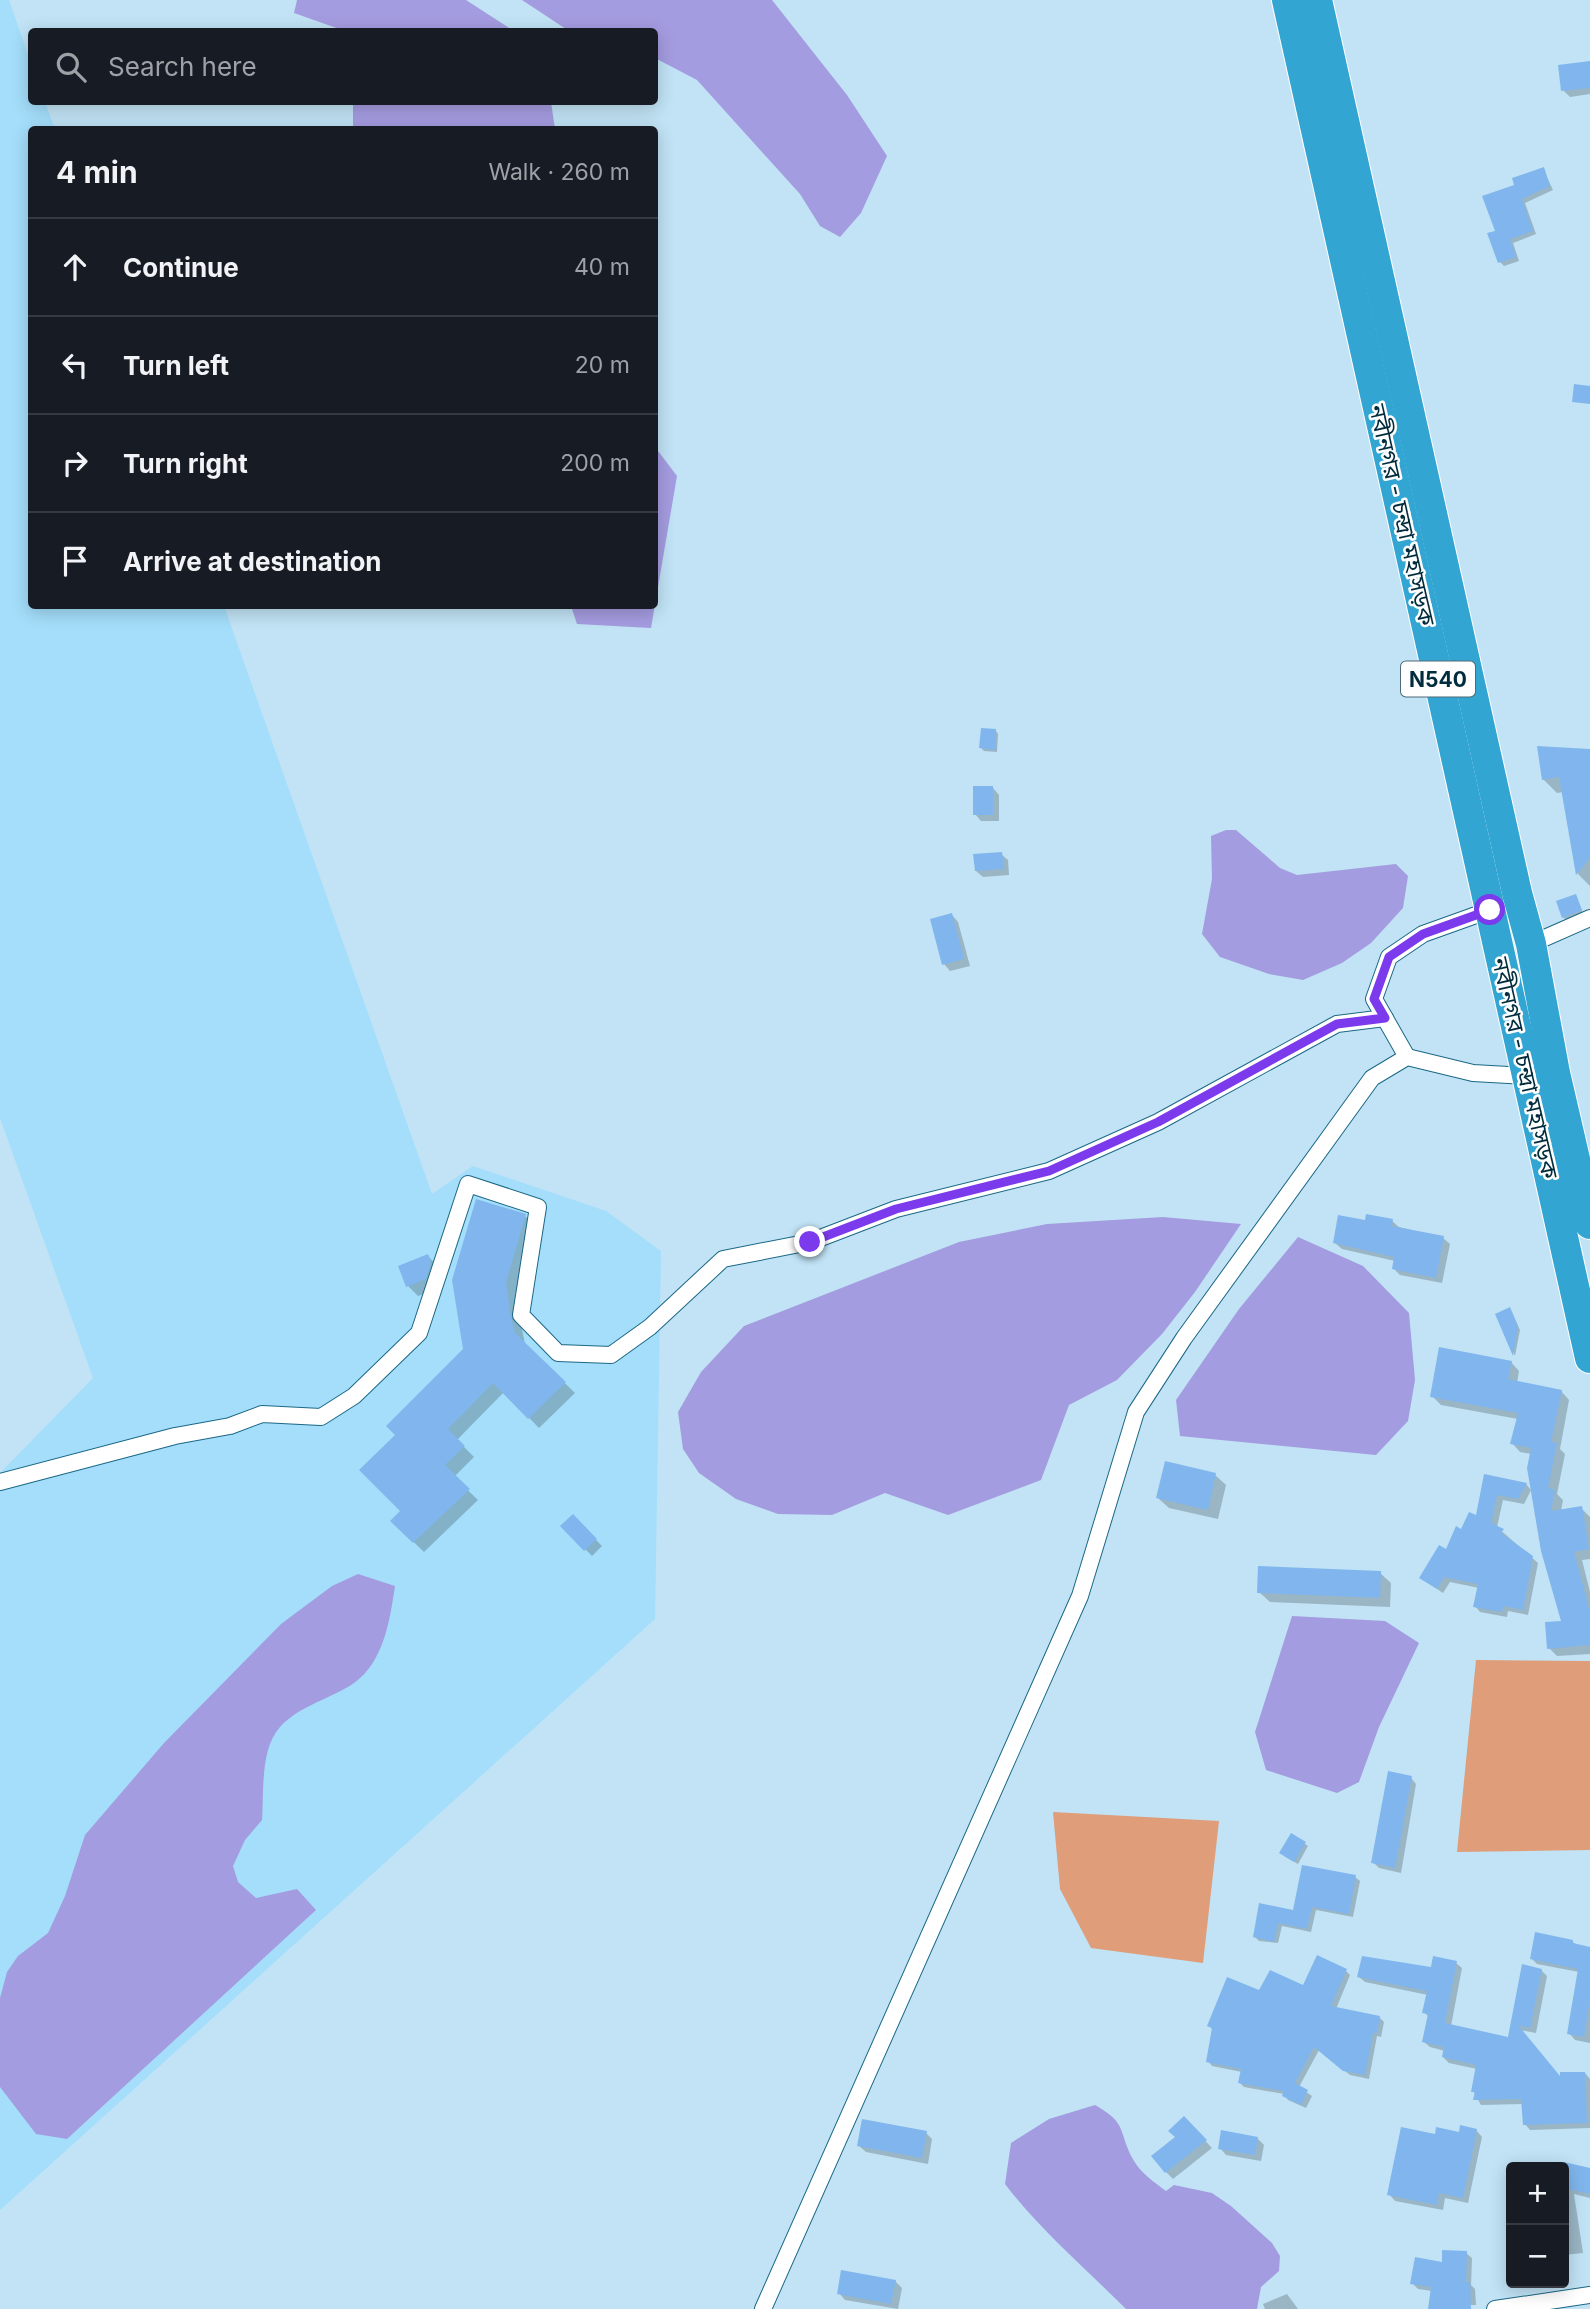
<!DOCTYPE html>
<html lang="en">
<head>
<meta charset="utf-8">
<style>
	body { margin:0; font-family:Inter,"Noto Sans Bengali",sans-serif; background:#242831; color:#f1f3f6 }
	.controls { position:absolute; right:21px; bottom:21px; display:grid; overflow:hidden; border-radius:7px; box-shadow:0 4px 18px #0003 }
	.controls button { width:63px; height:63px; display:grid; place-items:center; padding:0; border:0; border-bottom:2px solid #363941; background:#171b24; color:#f1f3f6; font:35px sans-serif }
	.stop { position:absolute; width:21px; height:21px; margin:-16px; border:5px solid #7c3aed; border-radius:50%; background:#fff }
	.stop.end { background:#7c3aed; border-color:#fff; box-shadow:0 2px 7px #0008 }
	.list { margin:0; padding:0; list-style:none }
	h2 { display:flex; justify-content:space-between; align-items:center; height:91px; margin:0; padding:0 28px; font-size:30px }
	h2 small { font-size:23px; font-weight:400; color:#9ea1a6 }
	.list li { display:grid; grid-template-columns:46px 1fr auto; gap:21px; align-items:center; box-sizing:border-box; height:98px; padding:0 28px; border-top:2px solid #363941 }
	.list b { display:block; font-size:26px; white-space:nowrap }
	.list em { font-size:23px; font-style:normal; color:#9ea1a6 }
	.icon { flex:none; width:38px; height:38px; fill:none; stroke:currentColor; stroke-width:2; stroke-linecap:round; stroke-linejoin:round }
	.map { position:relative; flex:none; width:1590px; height:2309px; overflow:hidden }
	.search { position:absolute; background:#171b24; box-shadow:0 4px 18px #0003; left:28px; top:28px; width:630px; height:77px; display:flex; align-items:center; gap:18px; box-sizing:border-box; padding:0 24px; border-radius:7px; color:#9ea1a6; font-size:26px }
	.panel { position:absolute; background:#171b24; box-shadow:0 4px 18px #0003; left:28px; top:126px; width:630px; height:483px; border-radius:7px }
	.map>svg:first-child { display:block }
	.built { fill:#a4defb }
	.green { fill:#e09d79 }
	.water { fill:#a49ce0 }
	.shadow { fill:#0003 }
	.building { fill:#80b6ed }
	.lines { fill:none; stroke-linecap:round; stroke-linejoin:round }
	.street-casing { stroke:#1a6886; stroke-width:18 }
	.highway-casing { stroke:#fff; stroke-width:32 }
	.street { stroke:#fff; stroke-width:16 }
	.highway { stroke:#32a5d3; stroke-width:30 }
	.route { stroke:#7c3aed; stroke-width:9 }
	.labels { text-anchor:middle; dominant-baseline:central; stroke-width:5; stroke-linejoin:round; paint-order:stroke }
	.shield { fill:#fefefe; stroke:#4d6b77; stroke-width:2 }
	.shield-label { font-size:21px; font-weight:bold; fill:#012c3d }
	.street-label { font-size:23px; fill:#012c3d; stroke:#fefefe }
</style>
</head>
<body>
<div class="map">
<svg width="1590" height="2309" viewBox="0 0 1590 2309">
	<rect width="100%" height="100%" fill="#c1e3f5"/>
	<polygon class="built" points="0,0 9,0 31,63 32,102 45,102 55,129 32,130 32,606 224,606 432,1194 473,1166 606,1211 661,1251 655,1619 0,2210 0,1473 93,1378 0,1118"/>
	<g class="green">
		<polygon points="1476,1660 1590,1661 1590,1850 1457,1852"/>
		<polygon points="1053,1812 1219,1821 1203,1963 1091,1948 1060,1889"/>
	</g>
	<g class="water">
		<polygon points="297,0 466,0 514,31 345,31 294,13"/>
		<polygon points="522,0 772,0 847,95 887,156 861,213 840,237 820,226 800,194 697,80 655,58 654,32 569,31"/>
		<polygon points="353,102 551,102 555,129 353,129"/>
		<polygon points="655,447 677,476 651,628 577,624 571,606 654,606"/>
		<polygon points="1226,830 1236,830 1280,868 1297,875 1396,864 1408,876 1403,908 1371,943 1342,963 1303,980 1269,974 1220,957 1202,934 1212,879 1211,836"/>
		<polygon points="1163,1217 1241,1224 1195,1292 1162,1334 1117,1380 1069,1405 1041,1480 948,1515 885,1493 832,1515 778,1514 736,1499 699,1473 683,1449 678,1412 701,1372 744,1326 959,1242 1047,1224"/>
		<polygon points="1298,1237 1363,1266 1409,1313 1415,1380 1408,1421 1376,1455 1180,1436 1176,1400 1239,1309"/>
		<path d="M358 1574 395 1586C390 1619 384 1662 354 1683 331 1699 300 1705 280 1727 260 1749 264 1792 262 1820L245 1840 233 1866 238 1882 256 1898 297 1889 316 1910 67 2139 36 2134 0 2087V1998L7 1972 18 1956 48 1933 65 1896 85 1835 164 1743 281 1624 332 1586Z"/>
		<polygon points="1292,1616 1385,1621 1419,1643 1379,1727 1359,1782 1337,1793 1266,1770 1255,1732"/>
		<path d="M1095 2105C1129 2124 1117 2131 1134 2161 1142 2174 1154 2182 1166 2191L1174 2185 1212 2193 1231 2206 1272 2243 1280 2256 1279 2271 1261 2287 1257 2309H1126C1085 2268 1040 2230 1005 2184L1011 2143 1049 2119Z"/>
	</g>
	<g class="shadow">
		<polygon points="1590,63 1590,94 1570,97 1563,90"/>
		<polygon points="1543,169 1553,190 1525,203 1536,234 1513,243 1519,261 1504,266 1500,262 1497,232 1516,186"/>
		<polygon points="996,731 998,734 997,752 984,751 981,748"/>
		<polygon points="1590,751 1590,886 1578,874 1563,792 1557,793 1543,779"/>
		<polygon points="993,788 999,795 999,821 981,821 975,814"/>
		<polygon points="1001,854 1008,860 1009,875 983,877 976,871"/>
		<polygon points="1575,896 1583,913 1566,920 1563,917"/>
		<polygon points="952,915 958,922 970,966 950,971 944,964"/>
		<polygon points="525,1216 535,1226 515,1294 525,1344 575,1393 539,1428 504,1392 457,1440 474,1457 454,1477 478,1500 424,1552 392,1521 403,1511 397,1435 465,1349"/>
		<polygon points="1392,1221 1399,1227 1443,1238 1450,1244 1442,1283 1400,1275 1394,1269 1395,1261 1342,1249 1335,1243 1367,1222"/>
		<polygon points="428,1256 438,1267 436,1290 418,1296 408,1286"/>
		<polygon points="1510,1309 1520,1330 1515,1356 1497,1315"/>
		<polygon points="1511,1362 1519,1371 1517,1383 1561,1391 1569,1400 1560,1449 1565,1454 1557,1494 1563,1500 1561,1511 1581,1508 1590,1517 1590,1559 1582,1560 1590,1592 1590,1654 1557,1656 1549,1648 1563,1622 1532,1454 1520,1452 1512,1443 1518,1419 1441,1405 1432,1396"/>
		<polygon points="1215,1475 1226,1485 1218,1519 1169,1508 1158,1498"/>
		<polygon points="1485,1476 1526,1484 1531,1490 1524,1504 1503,1500 1497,1527 1538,1563 1528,1615 1508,1611 1507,1617 1480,1612 1475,1606 1479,1588 1450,1582 1443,1593 1421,1578 1477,1518"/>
		<polygon points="573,1517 602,1546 592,1556 563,1526"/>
		<polygon points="1380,1573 1391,1583 1390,1607 1270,1602 1259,1592"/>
		<polygon points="1411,1778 1416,1784 1401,1873 1379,1868 1373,1862"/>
		<polygon points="1292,1835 1308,1846 1298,1864 1284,1856"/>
		<polygon points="1355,1877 1360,1881 1353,1917 1316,1910 1311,1932 1282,1926 1278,1943 1259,1941 1255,1937"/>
		<polygon points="1572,1941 1577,1946 1590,1949 1590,2043 1575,2040 1569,2033 1579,1972 1537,1964 1532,1959"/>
		<polygon points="1456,1963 1462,1968 1451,2026 1509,2039 1541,1970 1547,1976 1536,2033 1520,2030 1561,2079 1585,2073 1590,2079 1590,2128 1530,2130 1525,2124 1523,2104 1481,2105 1473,2091 1477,2069 1449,2063 1443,2057 1445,2051 1430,2047 1424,2042 1429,2017 1424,2012 1428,1995 1365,1982 1359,1977 1433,1969"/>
		<polygon points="1346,1971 1350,1975 1336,2009 1380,2018 1384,2022 1381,2037 1377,2036 1369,2079 1350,2075 1319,2050 1299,2087 1312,2096 1306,2108 1288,2100 1284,2094 1244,2087 1240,2083 1242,2072 1212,2066 1208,2061 1213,2030 1209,2026 1260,1992 1304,1987"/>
		<polygon points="1184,2118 1212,2148 1173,2179 1166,2172"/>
		<polygon points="1476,2130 1482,2137 1468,2203 1445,2198 1443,2210 1395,2201 1389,2194 1436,2136"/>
		<polygon points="926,2133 932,2139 928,2164 866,2152 859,2146"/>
		<polygon points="1257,2138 1264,2145 1261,2161 1226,2155 1220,2148"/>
		<polygon points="1534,2163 1558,2167 1533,2167"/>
		<polygon points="1564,2168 1590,2170 1590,2198 1574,2194 1583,2253 1564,2255"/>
		<polygon points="1466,2253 1472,2258 1471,2285 1475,2289 1476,2305 1465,2305 1464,2309 1429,2309 1432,2291 1418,2289 1412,2283"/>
		<polygon points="895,2281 902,2288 898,2309 845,2300 839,2293"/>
		<polygon points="1287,2294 1298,2309 1265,2309 1263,2304"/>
	</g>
	<g class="building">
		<polygon points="1590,61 1590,88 1561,91 1558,65"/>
		<polygon points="1544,167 1550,186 1522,199 1533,231 1510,239 1516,257 1498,263 1487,233 1495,231 1482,196 1514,185 1512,178"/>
		<polygon points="1574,384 1590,386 1590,404 1572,402"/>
		<polygon points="981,728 996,729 995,750 979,748"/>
		<polygon points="1537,746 1590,749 1590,858 1576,875 1559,777 1542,780"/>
		<rect x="973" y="786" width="20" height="29"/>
		<polygon points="1002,852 1004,869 975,871 973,854"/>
		<polygon points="1576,894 1582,910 1562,918 1556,901"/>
		<polygon points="952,913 964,959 942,965 930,919"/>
		<polygon points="476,1199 526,1214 506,1282 511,1318 515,1333 566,1382 528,1419 493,1383 448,1429 465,1446 445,1465 470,1489 413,1543 390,1521 400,1511 359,1470 395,1435 386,1426 463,1349 452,1280"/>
		<polygon points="1366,1214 1393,1219 1392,1226 1444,1236 1436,1278 1392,1269 1394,1257 1333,1243 1338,1215 1365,1220"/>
		<polygon points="428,1254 431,1262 426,1279 406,1287 398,1266"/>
		<polygon points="1510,1307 1518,1326 1513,1356 1495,1314"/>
		<polygon points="1439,1347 1512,1361 1508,1379 1562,1390 1551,1442 1557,1443 1548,1488 1555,1490 1551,1511 1582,1506 1589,1549 1574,1552 1590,1612 1590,1645 1547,1649 1545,1622 1561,1621 1541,1551 1527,1468 1531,1448 1510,1444 1518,1413 1430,1397"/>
		<polygon points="1165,1461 1216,1473 1208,1510 1156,1498"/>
		<polygon points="1484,1474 1527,1483 1518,1499 1497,1495 1491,1523 1504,1529 1501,1533 1533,1556 1523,1610 1503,1606 1502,1612 1473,1607 1478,1584 1444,1577 1437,1589 1419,1578 1439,1545 1446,1549 1456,1526 1461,1529 1469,1512 1476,1515"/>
		<polygon points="573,1514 597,1539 584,1551 560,1526"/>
		<polygon points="1258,1566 1381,1571 1380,1598 1257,1593"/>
		<polygon points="1388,1771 1412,1776 1395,1868 1371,1863"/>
		<polygon points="1291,1833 1306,1842 1294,1862 1279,1853"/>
		<polygon points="1302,1865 1356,1875 1349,1914 1312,1907 1307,1929 1278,1923 1274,1942 1253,1937 1259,1903 1293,1910"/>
		<polygon points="1535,1932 1573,1940 1573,1943 1590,1947 1590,2000 1584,2037 1567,2034 1578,1969 1530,1959"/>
		<polygon points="1317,1955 1347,1969 1331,2006 1380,2016 1377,2033 1373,2033 1365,2075 1343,2071 1314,2047 1295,2083 1308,2090 1301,2105 1282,2096 1284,2091 1238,2083 1241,2069 1206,2062 1212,2028 1207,2026 1227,1977 1259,1990 1270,1970 1303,1985"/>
		<polygon points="1362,1956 1431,1967 1433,1956 1457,1961 1445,2023 1508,2037 1522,1964 1542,1969 1530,2028 1518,2025 1560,2076 1560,2072 1585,2072 1587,2123 1523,2125 1521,2099 1473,2100 1475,2092 1471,2092 1476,2065 1442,2057 1444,2047 1422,2042 1428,2014 1422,2013 1427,1991 1357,1977"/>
		<polygon points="1184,2116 1207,2140 1165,2173 1151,2156 1175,2137 1168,2131"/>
		<polygon points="862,2119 927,2131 922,2158 857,2146"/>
		<polygon points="1460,2125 1477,2129 1463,2198 1439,2193 1437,2205 1387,2195 1401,2127 1435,2134 1436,2127 1459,2132"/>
		<polygon points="1221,2130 1258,2137 1255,2155 1218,2149"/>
		<polygon points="1564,2162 1590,2168 1590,2194 1564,2188"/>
		<polygon points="1442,2250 1467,2251 1466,2282 1470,2282 1471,2309 1428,2309 1431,2287 1410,2284 1415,2257 1442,2262"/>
		<polygon points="841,2270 896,2280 891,2304 837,2294"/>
	</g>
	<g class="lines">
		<defs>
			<g id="street">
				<polyline points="1531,944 1590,918"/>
				<polyline points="1407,1057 1374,999 1389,957 1423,934 1490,910"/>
				<polyline points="0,1482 175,1436 230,1426 262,1414 321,1417 354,1396 419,1333 468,1184 538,1207 521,1315 558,1353 611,1355 650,1327 723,1259 810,1242 896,1209 1049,1171 1158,1122 1337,1024 1385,1018"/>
				<polyline points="763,2309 1080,1596 1136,1412 1184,1338 1372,1078 1407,1057 1473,1073 1527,1076"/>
				<polyline points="1495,2309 1590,2295"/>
			</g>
			<g id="highway">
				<polyline points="1287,0 1590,1358"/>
				<polyline points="1317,0 1517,893 1531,944 1555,1073 1590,1224"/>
			</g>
		</defs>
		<use href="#street" class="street-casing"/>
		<use href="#highway" class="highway-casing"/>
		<use href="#street" class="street"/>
		<use href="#highway" class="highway"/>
	</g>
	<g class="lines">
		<polyline class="route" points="810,1242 896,1209 1049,1171 1158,1122 1337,1024 1385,1018 1374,999 1389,957 1423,934 1490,910"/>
	</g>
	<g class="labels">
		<rect class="shield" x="1401" y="661.5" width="74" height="35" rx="5"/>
		<g class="shield-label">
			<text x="1438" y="679">N540</text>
		</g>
		<g class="street-label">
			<text transform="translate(1402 515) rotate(77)">নবীনগর - চন্দ্রা মহাসড়ক</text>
			<text transform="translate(1525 1068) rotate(77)">নবীনগর - চন্দ্রা মহাসড়ক</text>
		</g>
	</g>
</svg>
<div class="controls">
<button>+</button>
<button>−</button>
</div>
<div class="stop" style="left:1490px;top:910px"></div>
<div class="stop end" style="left:810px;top:1242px"></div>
<div class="search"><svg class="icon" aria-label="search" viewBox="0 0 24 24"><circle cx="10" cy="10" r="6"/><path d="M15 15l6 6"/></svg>Search here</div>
<section class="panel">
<h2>4 min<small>Walk · 260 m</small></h2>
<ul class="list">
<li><svg class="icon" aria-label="ahead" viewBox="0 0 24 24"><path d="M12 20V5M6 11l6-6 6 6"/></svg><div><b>Continue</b></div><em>40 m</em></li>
<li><svg class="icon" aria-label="left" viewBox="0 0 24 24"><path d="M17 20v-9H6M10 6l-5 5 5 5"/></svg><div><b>Turn left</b></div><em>20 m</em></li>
<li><svg class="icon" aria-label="right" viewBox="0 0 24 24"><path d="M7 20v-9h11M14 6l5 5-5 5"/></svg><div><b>Turn right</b></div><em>200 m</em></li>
<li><svg class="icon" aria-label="arrive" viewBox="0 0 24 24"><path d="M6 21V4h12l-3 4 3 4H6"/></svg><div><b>Arrive at destination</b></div></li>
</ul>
</section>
</div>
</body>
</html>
